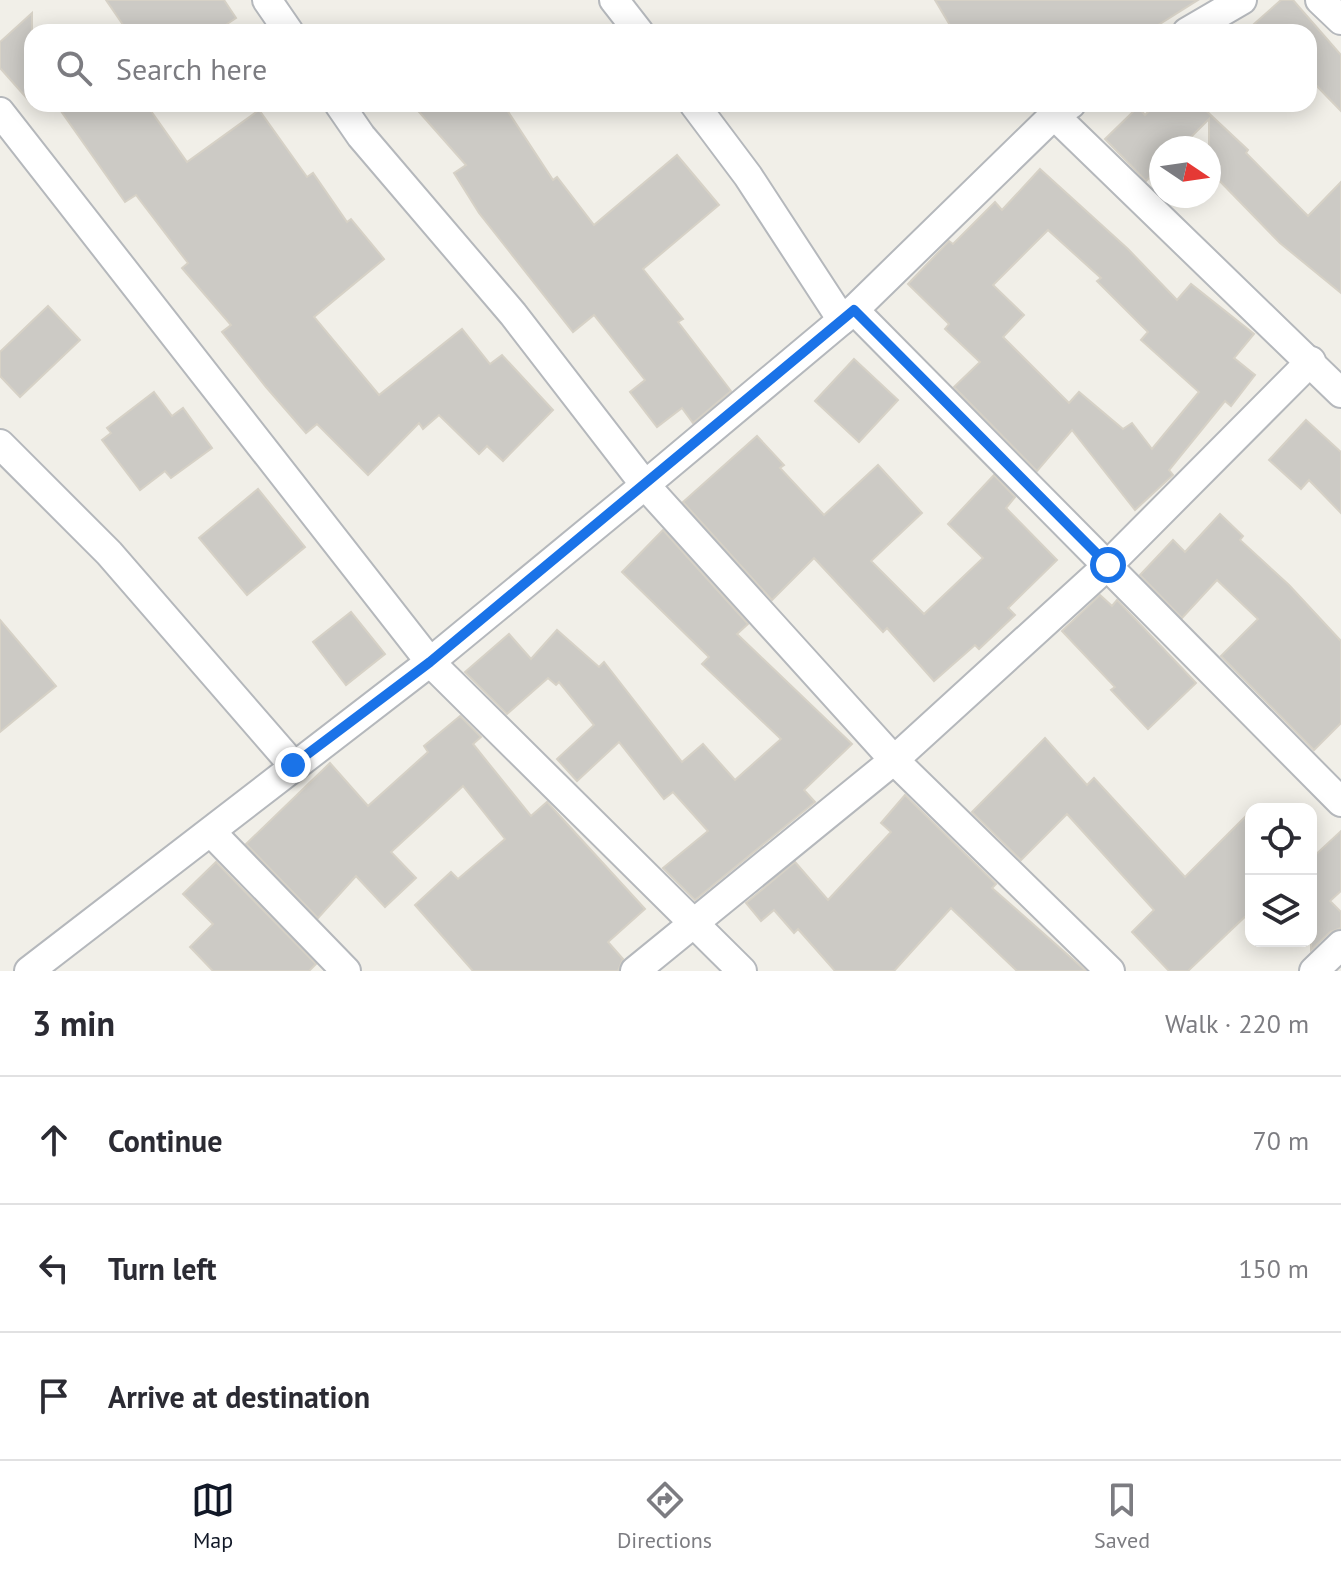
<!DOCTYPE html>
<html lang="en">
<head>
<meta charset="utf-8">
<style>
	body { margin:0; font-family:"PT Sans",sans-serif; background:#f2f2f3; color:#2b2b33 }
	.controls { position:absolute; right:24px; bottom:24px; display:grid; overflow:hidden; border-radius:16px; box-shadow:0 4px 20px #0003 }
	.controls button { width:72px; height:72px; display:grid; place-items:center; padding:0; border:0; border-bottom:2px solid #e1e1e2; background:#fff; color:#2b2b33; font:40px sans-serif }
	.compass { position:absolute; left:1149px; top:136px; width:72px; height:72px; border-radius:50%; background:#fff; box-shadow:0 4px 20px #0003; rotate:103deg }
	.stop { position:absolute; width:24px; height:24px; margin:-18px; border:6px solid #1a73e8; border-radius:50%; background:#fff }
	.stop.end { background:#1a73e8; border-color:#fff; box-shadow:0 2px 8px #0008 }
	.list { margin:0; padding:0; list-style:none }
	h2 { display:flex; justify-content:space-between; align-items:center; height:104px; margin:0; padding:0 32px; font-size:34px }
	h2 small { font-size:26px; font-weight:400; color:#7c7c81 }
	.list li { display:grid; grid-template-columns:52px 1fr auto; gap:24px; align-items:center; box-sizing:border-box; height:128px; padding:0 32px; border-top:2px solid #e1e1e2 }
	.list b { display:block; font-size:30px; white-space:nowrap }
	.list em { font-size:26px; font-style:normal; color:#7c7c81 }
	.icon { flex:none; width:44px; height:44px; fill:none; stroke:currentColor; stroke-width:2; stroke-linecap:round; stroke-linejoin:round }
	.map { position:relative; flex:none; width:1341px; height:971px; overflow:hidden }
	.search { position:absolute; background:#fff; box-shadow:0 4px 20px #0003; left:24px; right:24px; top:24px; height:88px; display:flex; align-items:center; gap:20px; box-sizing:border-box; padding:0 28px; border-radius:24px; color:#7c7c81; font-size:30px }
	.sheet { height:488px; background:#fff }
	nav { display:flex; justify-content:space-around; align-items:center; box-sizing:border-box; height:112px; border-top:2px solid #e1e1e2; background:#fff; font-size:22px; color:#7c7c81 }
	nav a { display:grid; justify-items:center; gap:4px }
	nav .on { color:#111827 }
	.map>svg:first-child { display:block }
	.building { fill:#cccac5; stroke:#d6d1c6; stroke-width:2; fill-rule:evenodd }
	.lines { fill:none; stroke-linecap:round; stroke-linejoin:round }
	.minor-casing { stroke:#b5b8bc; stroke-width:32 }
	.minor { stroke:#fff; stroke-width:28 }
	.route { stroke:#1a73e8; stroke-width:10 }
</style>
</head>
<body>
<div class="map">
<svg width="1341" height="971" viewBox="0 0 1341 971">
	<rect width="100%" height="100%" fill="#f1efe8"/>
	<g class="building">
		<polygon points="106,0 224,0 236,18 215,32 128,32"/>
		<polygon points="935,0 1198,0 1147,32 954,32"/>
		<polygon points="1281,0 1293,0 1341,55 1341,111 1309,78 1309,32 1245,32"/>
		<polygon points="32,13 32,104 0,68 0,42"/>
		<polygon points="56,104 146,104 187,162 259,110 307,177 313,173 347,222 351,219 384,259 314,317 379,395 462,329 490,364 502,355 553,410 503,461 487,446 479,454 439,415 423,429 419,423 368,475 317,424 306,433 266,387 222,332 231,325 182,268 188,263 136,195 125,202"/>
		<polygon points="412,104 503,104 553,180 557,177 594,225 677,155 719,205 643,269 683,319 678,322 731,391 693,423 682,408 657,427 630,392 645,380 594,315 573,332 479,213 454,173 466,165"/>
		<polygon points="1156,104 1199,104 1248,150 1246,153 1308,216 1341,182 1341,293 1280,243 1209,170 1209,119 1180,148 1161,148 1161,166 1146,181 1105,139 1138,107 1145,115"/>
		<path d="M1040 169 1128 249 1177 300 1191 284 1254 334 1234 358 1255 375 1231 406 1225 401 1169 470 1173 475 1135 510 1072 430 1037 471 954 387 980 362 945 329 949 324 908 284 949 241 953 244 995 202 1002 210ZM1048 230 1101 278 1097 281 1148 332 1141 340 1199 392 1152 449 1132 423 1123 429 1079 392 1069 403 1003 337 1024 315 993 285Z"/>
		<polygon points="48,306 80,340 20,397 0,376 0,352"/>
		<polygon points="854,359 898,400 859,442 815,401"/>
		<polygon points="154,392 172,416 183,408 212,448 171,478 165,471 140,490 102,440 111,433 107,428"/>
		<polygon points="1306,420 1341,452 1341,513 1309,480 1301,489 1269,460"/>
		<polygon points="757,436 784,465 780,468 824,515 878,465 922,513 871,561 924,614 983,558 948,524 994,475 1015,497 1006,508 1057,560 1008,608 1015,615 979,649 975,645 934,681 887,628 883,632 814,558 772,600 683,502"/>
		<polygon points="258,489 305,547 247,595 199,538"/>
		<polygon points="1220,514 1243,536 1240,540 1289,585 1341,641 1341,723 1314,750 1221,656 1258,619 1217,580 1182,618 1140,575 1173,540 1185,552"/>
		<polygon points="663,530 748,624 737,634 852,744 804,790 815,802 695,900 663,868 708,831 673,792 664,799 619,742 577,781 557,759 594,725 559,682 556,685 548,678 507,714 465,672 509,634 531,659 557,630 599,667 604,662 682,762 703,744 735,780 781,739 702,664 709,657 622,572"/>
		<polygon points="1100,595 1112,606 1117,600 1196,683 1148,729 1111,690 1115,687 1062,631"/>
		<polygon points="351,612 385,654 346,685 313,642"/>
		<polygon points="0,620 56,686 0,732"/>
		<polygon points="460,716 481,737 473,744 531,816 547,802 645,909 608,942 623,959 618,971 473,971 415,905 451,872 458,879 505,839 463,786 391,852 416,878 385,907 356,876 318,918 246,844 330,763 368,806 428,752 424,746"/>
		<polygon points="1045,738 1087,785 1094,778 1185,877 1251,811 1251,911 1188,971 1169,971 1132,932 1154,910 1067,814 1021,860 972,812"/>
		<polygon points="905,795 996,884 992,888 1086,971 1017,971 951,908 894,971 835,971 798,929 794,933 774,910 761,921 746,903 795,862 828,900 891,832 881,823"/>
		<polygon points="1341,831 1341,891 1330,901 1341,912 1341,928 1330,932 1311,950 1311,859"/>
		<polygon points="216,862 316,964 309,971 213,971 190,947 213,924 183,894"/>
	</g>
	<g class="lines">
		<defs>
			<g id="minor">
				<polyline points="267,0 289,32"/>
				<polyline points="614,0 639,32"/>
				<polyline points="1320,0 1341,20"/>
				<polyline points="1187,32 1242,0"/>
				<polyline points="339,104 361,136 513,314 645,485 894,760 1110,971"/>
				<polyline points="694,104 748,176 842,320"/>
				<polyline points="0,112 430,662 742,971"/>
				<polyline points="1054,115 1341,393"/>
				<polyline points="854,310 1341,802"/>
				<polyline points="0,444 109,553 293,765"/>
				<polyline points="211,832 346,971"/>
				<polyline points="29,971 430,662 645,485 854,310 1054,115 1071,104"/>
				<polyline points="635,971 894,760 1108,565 1311,361"/>
				<polyline points="1314,971 1341,945"/>
			</g>
		</defs>
		<use href="#minor" class="minor-casing"/>
		<use href="#minor" class="minor"/>
	</g>
	<g class="lines">
		<polyline class="route" points="293,765 430,662 854,310 1108,565"/>
	</g>
</svg>
<div class="controls">
<button><svg class="icon" aria-label="locate" viewBox="0 0 24 24"><circle cx="12" cy="12" r="6"/><path d="M12 2v4M12 18v4M2 12h4M18 12h4"/></svg></button>
<button><svg class="icon" aria-label="layers" viewBox="0 0 24 24"><path d="M12 4l9 5-9 5-9-5zM3 14l9 5 9-5"/></svg></button>
</div>
<svg class="compass" viewBox="-18 -18 36 36"><path d="M0-13l5 13h-10z" fill="#e53935"/><path d="M0 13l5-13h-10z" fill="#7c7c81"/></svg>
<div class="stop" style="left:1108px;top:565px"></div>
<div class="stop end" style="left:293px;top:765px"></div>
<div class="search"><svg class="icon" aria-label="search" viewBox="0 0 24 24"><circle cx="10" cy="10" r="6"/><path d="M15 15l6 6"/></svg>Search here</div>
</div>
<section class="sheet">
<h2>3 min<small>Walk · 220 m</small></h2>
<ul class="list">
<li><svg class="icon" aria-label="ahead" viewBox="0 0 24 24"><path d="M12 20V5M6 11l6-6 6 6"/></svg><div><b>Continue</b></div><em>70 m</em></li>
<li><svg class="icon" aria-label="left" viewBox="0 0 24 24"><path d="M17 20v-9H6M10 6l-5 5 5 5"/></svg><div><b>Turn left</b></div><em>150 m</em></li>
<li><svg class="icon" aria-label="arrive" viewBox="0 0 24 24"><path d="M6 21V4h12l-3 4 3 4H6"/></svg><div><b>Arrive at destination</b></div></li>
</ul>
</section>
<nav>
<a class="on"><svg class="icon" aria-label="map" viewBox="0 0 24 24"><path d="M3 6l6-2 6 2 6-2v14l-6 2-6-2-6 2zM9 4v14M15 6v14"/></svg>Map</a>
<a><svg class="icon" aria-label="directions" viewBox="0 0 24 24"><path d="M12 3l9 9-9 9-9-9zM9 14v-3h6M13 9l2 2-2 2"/></svg>Directions</a>
<a><svg class="icon" aria-label="saved" viewBox="0 0 24 24"><path d="M7 4h10v16l-5-4-5 4z"/></svg>Saved</a>
</nav>
</body>
</html>
